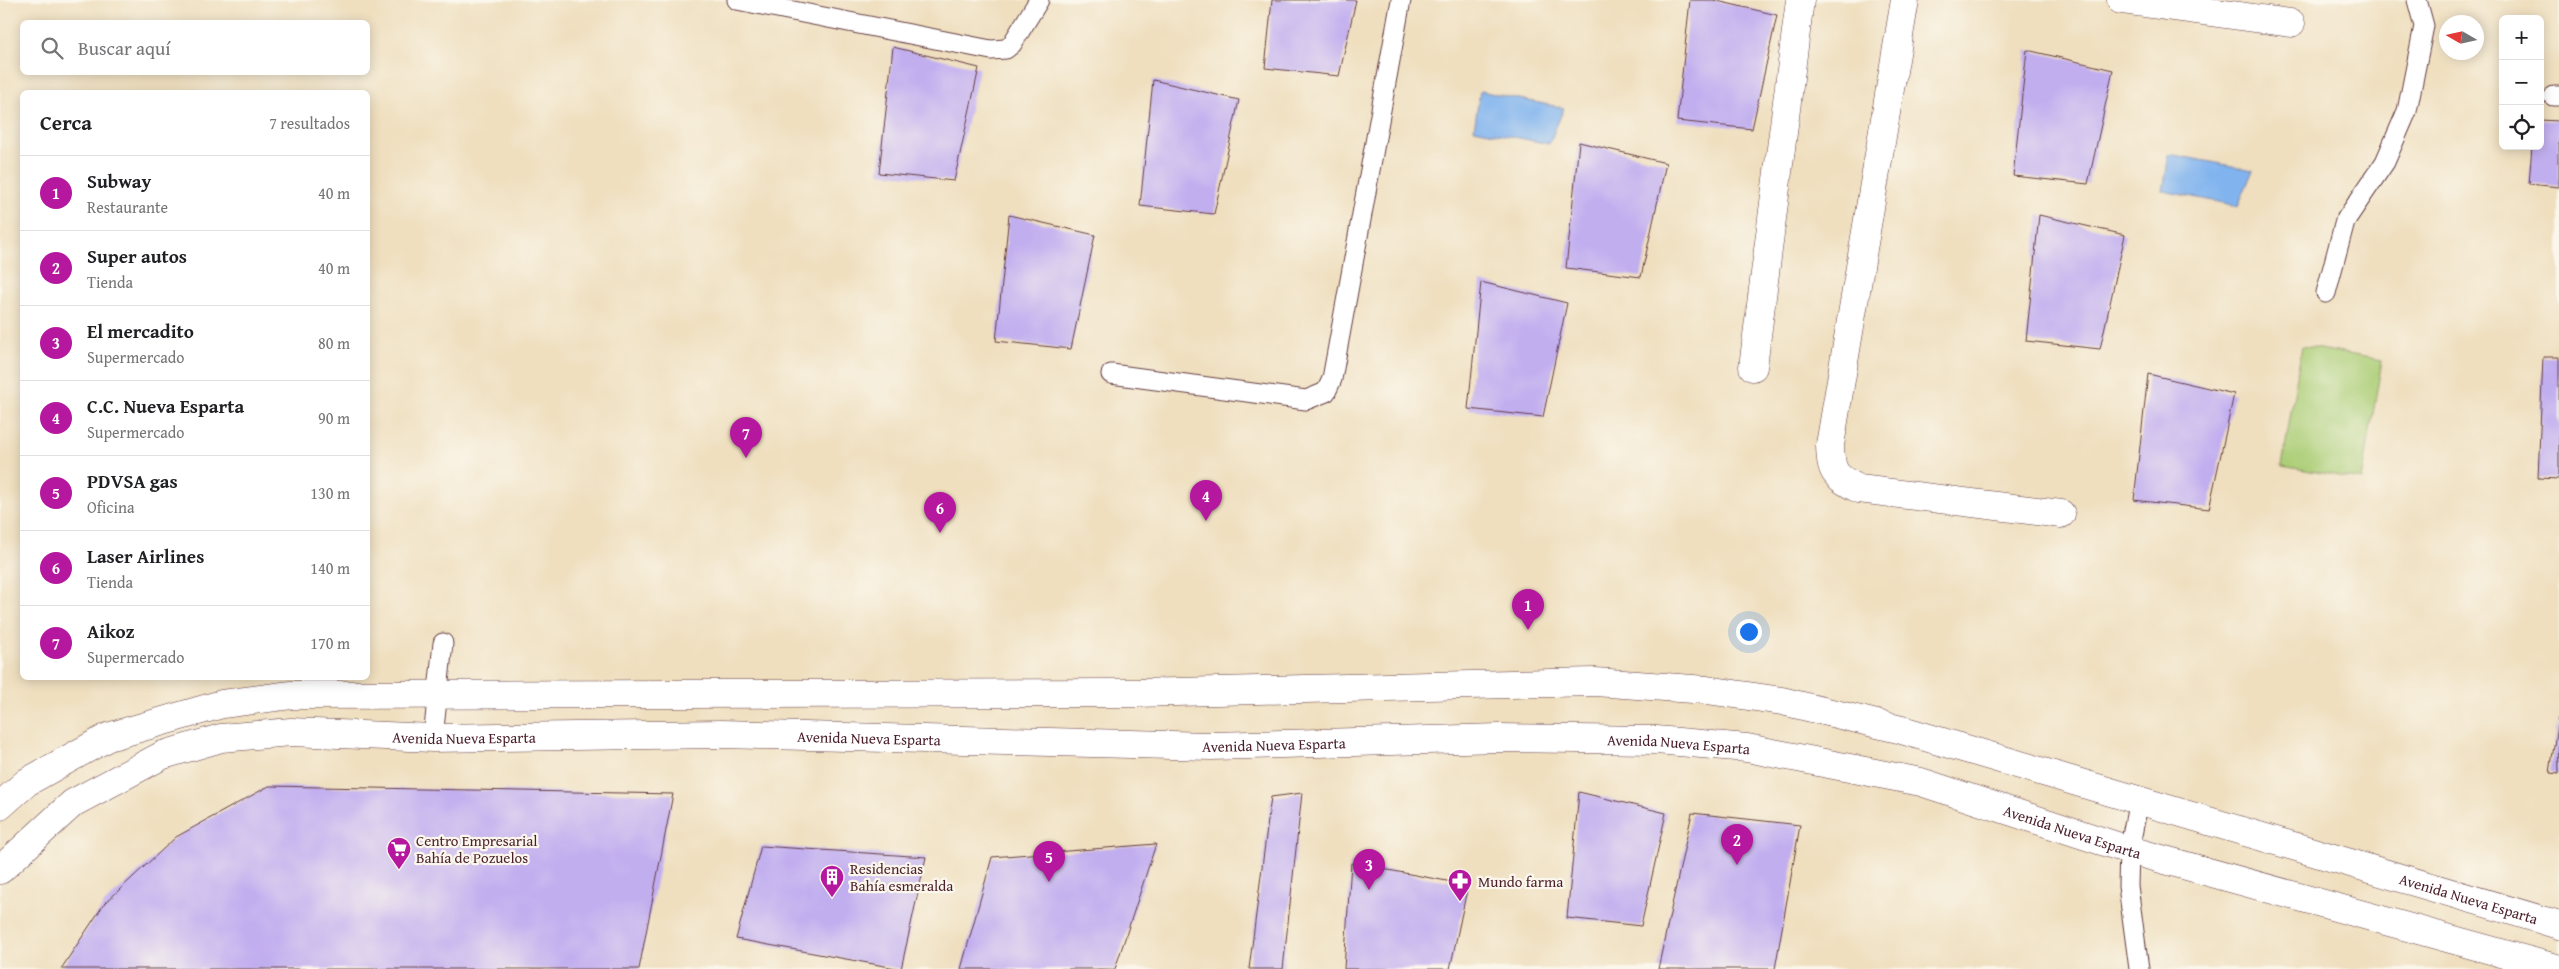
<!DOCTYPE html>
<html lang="es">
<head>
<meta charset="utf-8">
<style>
	body { margin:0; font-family:"Gentium Book Plus",serif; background:#f2f2f2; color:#202124 }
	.controls { position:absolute; right:15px; top:15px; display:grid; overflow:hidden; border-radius:8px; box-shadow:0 2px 12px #0003 }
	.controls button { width:45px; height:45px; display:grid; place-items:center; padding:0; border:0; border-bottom:1px solid #e0e0e0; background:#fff; color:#202124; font:25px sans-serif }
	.compass { position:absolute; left:2439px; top:15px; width:45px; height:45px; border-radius:50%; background:#fff; box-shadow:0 2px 12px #0003; rotate:279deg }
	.you { position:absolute; left:1748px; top:631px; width:18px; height:18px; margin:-12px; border:4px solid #fff; border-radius:50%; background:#1a73e8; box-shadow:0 0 0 8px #1a73e833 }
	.badge { display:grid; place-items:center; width:32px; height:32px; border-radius:50%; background:#b5179e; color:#fff; font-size:16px; font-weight:700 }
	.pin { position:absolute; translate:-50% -41px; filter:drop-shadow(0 1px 2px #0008) }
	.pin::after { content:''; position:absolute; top:26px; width:18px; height:15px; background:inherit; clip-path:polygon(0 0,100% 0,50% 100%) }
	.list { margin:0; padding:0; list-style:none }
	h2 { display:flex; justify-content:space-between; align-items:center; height:65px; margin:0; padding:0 20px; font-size:21px }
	h2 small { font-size:16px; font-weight:400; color:#757577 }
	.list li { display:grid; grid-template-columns:32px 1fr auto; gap:15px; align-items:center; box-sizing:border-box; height:75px; padding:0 20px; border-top:1px solid #e0e0e0 }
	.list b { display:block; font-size:19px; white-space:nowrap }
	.list p { margin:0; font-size:16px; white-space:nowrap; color:#757577 }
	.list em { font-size:16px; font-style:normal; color:#757577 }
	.icon { flex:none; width:28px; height:28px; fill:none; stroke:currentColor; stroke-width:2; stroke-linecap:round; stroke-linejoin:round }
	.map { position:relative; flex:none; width:2559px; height:969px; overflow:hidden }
	.search { position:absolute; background:#fff; box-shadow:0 2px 12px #0003; left:20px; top:20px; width:350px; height:55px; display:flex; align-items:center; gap:12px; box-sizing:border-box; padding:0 18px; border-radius:8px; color:#757577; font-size:19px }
	.panel { position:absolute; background:#fff; box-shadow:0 2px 12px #0003; left:20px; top:90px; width:350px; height:590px; border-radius:8px }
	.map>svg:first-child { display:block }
	.green { fill:#acce77; stroke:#7b7651 }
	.water { fill:#81b4ee; stroke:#666a8c }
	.building { fill:#c1aeef }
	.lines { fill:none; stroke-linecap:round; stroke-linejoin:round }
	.lane-casing { stroke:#633c41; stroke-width:21 }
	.street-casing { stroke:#633c41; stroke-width:29 }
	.lane { stroke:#fff; stroke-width:19 }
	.street { stroke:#fff; stroke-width:28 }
	.labels { text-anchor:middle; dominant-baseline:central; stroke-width:4.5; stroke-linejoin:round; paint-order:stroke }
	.street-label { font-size:15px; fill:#4a1f2b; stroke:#fbf7ec }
	.poi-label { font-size:15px; fill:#4a1f2b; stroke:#fbf7ec; text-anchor:start }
</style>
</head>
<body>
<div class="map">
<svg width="2559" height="969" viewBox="0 0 2559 969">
	<rect width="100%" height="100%" fill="#fbf7ec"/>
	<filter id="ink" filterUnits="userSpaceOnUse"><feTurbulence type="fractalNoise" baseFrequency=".02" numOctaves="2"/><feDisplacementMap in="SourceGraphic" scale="10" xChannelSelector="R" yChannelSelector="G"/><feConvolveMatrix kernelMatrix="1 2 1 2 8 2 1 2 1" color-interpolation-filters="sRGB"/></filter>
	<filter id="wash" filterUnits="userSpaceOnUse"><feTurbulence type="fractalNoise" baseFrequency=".0096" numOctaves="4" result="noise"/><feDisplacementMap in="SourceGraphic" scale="20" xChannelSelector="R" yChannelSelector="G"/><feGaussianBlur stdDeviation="1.12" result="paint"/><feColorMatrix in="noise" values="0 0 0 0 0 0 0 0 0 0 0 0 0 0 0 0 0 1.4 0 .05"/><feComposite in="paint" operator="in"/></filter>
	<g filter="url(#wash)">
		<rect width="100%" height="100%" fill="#efdfbf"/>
		<polygon class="green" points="2302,346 2382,360 2362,480 2282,466"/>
		<g class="water">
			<polygon points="1480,91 1564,108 1549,144 1474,129"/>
			<polygon points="2169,154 2253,170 2238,206 2163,191"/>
		</g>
		<g id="blocks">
			<g class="building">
				<polygon points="1272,0 1356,0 1339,76 1265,68"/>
				<polygon points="1690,0 1713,0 1777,15 1752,129 1677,121"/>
				<polygon points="893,47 979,68 954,181 879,173"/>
				<polygon points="2027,50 2113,70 2088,184 2013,176"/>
				<polygon points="1153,80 1239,100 1214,214 1140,206"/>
				<polygon points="2540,120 2559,121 2559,187 2529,184 2532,146 2540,146"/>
				<polygon points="1579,142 1666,163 1641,277 1566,268"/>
				<polygon points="1009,215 1095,235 1071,349 996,341"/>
				<polygon points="2039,215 2125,235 2100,349 2026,341"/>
				<polygon points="1481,282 1567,303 1543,417 1468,409"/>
				<polygon points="2543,357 2559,357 2559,479 2538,478"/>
				<polygon points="2148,374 2234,394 2209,509 2134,500"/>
				<polygon points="2558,718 2559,774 2550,773"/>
				<polygon points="269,786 673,794 639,969 61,969 104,904 176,837"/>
				<polygon points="1579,792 1666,813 1641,926 1567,918"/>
				<polygon points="1302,793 1283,969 1249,969 1271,797"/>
				<polygon points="1692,813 1800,825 1775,969 1658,969"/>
				<polygon points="1156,844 1115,969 961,969 992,857"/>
				<polygon points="761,846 926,857 901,969 736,939"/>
				<polygon points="1351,863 1468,885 1450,969 1344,969"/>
			</g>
		</g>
	</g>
	<g filter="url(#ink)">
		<use href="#blocks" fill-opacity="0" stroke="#633c41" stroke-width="1"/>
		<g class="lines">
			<defs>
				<g id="lane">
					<polyline points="737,0 991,50 1006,49 1012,44 1039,0"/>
					<polyline points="2553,96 2559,96"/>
					<polyline points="2326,293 2345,221 2385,162 2407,111 2424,26 2417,0"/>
					<polyline points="1111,374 1306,400 1326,392 1332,379 1401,0"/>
					<polyline points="433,738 443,643"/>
					<polyline points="2139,800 2129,850 2128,886 2139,969"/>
				</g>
				<g id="street">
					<path d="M1905 0 1830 445C1831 473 1834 476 1859 489L2061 514"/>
					<polyline points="2121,0 2291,23"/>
					<polyline points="1753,367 1800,0"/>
					<path id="s1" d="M0 806 27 782 108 737 222 704 291 695 1136 693 1595 682 1707 690 1782 701 1902 730 2559 925"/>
					<path id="s2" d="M0 870 73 803 163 755 221 738 291 732 433 738 721 734 1211 746 1500 738 1656 740 1747 748 1921 782 2129 850 2559 969"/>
				</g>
			</defs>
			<use href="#lane" class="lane-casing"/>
			<use href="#street" class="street-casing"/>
			<use href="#lane" class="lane"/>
			<use href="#street" class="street"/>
		</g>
	</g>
	<defs>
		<symbol id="supermarket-pin" viewBox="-11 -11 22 30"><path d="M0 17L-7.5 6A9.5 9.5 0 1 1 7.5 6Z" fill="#b5179e" stroke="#fbf7ec"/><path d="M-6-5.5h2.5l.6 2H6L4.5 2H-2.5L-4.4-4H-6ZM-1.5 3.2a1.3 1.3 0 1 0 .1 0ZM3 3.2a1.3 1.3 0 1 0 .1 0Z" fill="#fff"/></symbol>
		<symbol id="building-pin" viewBox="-11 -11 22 30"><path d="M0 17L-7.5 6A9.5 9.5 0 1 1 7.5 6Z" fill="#b5179e" stroke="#fbf7ec"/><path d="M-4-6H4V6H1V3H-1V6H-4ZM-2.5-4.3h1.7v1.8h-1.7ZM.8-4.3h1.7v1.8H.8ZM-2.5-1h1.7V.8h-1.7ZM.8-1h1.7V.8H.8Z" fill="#fff"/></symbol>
		<symbol id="pharmacy-pin" viewBox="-11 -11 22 30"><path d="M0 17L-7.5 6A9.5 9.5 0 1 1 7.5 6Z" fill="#b5179e" stroke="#fbf7ec"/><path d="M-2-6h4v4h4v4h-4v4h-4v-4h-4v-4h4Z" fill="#fff"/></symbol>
	</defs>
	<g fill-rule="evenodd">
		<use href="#supermarket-pin" x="385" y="835" width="28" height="38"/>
		<use href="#building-pin" x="818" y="863" width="28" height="38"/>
		<use href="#pharmacy-pin" x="1446" y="867" width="28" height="38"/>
	</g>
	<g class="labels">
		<g class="street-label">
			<text stroke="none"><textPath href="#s2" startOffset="505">Avenida Nueva Esparta</textPath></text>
			<text stroke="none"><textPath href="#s2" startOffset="910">Avenida Nueva Esparta</textPath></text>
			<text stroke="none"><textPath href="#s2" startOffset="1315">Avenida Nueva Esparta</textPath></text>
			<text stroke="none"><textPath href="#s2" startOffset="1720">Avenida Nueva Esparta</textPath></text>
			<text stroke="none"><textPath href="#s2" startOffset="2125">Avenida Nueva Esparta</textPath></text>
			<text stroke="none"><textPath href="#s1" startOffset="2524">Avenida Nueva Esparta</textPath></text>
		</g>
		<g class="poi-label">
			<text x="416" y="840">Centro Empresarial<tspan x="416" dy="17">Bahía de Pozuelos</tspan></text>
			<text x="850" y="868">Residencias<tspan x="850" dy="17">Bahía esmeralda</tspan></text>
			<text x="1478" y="881">Mundo farma</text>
		</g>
	</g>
</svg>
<div class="controls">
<button>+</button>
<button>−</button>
<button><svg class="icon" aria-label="locate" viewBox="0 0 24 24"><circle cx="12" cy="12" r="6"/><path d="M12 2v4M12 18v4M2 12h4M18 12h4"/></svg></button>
</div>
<svg class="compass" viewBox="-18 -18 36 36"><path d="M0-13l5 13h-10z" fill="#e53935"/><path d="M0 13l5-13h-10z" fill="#757577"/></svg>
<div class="you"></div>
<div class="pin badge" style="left:1528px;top:630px">1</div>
<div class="pin badge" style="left:1737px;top:865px">2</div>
<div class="pin badge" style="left:1369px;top:890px">3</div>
<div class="pin badge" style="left:1206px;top:521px">4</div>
<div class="pin badge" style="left:1049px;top:882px">5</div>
<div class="pin badge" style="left:940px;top:533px">6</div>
<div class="pin badge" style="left:746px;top:458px">7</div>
<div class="search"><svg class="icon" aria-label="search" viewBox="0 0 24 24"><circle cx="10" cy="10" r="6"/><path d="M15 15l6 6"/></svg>Buscar aquí</div>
<section class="panel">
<h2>Cerca<small>7 resultados</small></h2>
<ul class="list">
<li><span class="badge">1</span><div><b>Subway</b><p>Restaurante</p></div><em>40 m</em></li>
<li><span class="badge">2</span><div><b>Super autos</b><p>Tienda</p></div><em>40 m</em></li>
<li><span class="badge">3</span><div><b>El mercadito</b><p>Supermercado</p></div><em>80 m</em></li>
<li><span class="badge">4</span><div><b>C.C. Nueva Esparta</b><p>Supermercado</p></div><em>90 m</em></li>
<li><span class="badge">5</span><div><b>PDVSA gas</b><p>Oficina</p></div><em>130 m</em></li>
<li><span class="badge">6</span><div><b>Laser Airlines</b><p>Tienda</p></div><em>140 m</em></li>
<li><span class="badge">7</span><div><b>Aikoz</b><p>Supermercado</p></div><em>170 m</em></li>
</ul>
</section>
</div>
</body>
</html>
